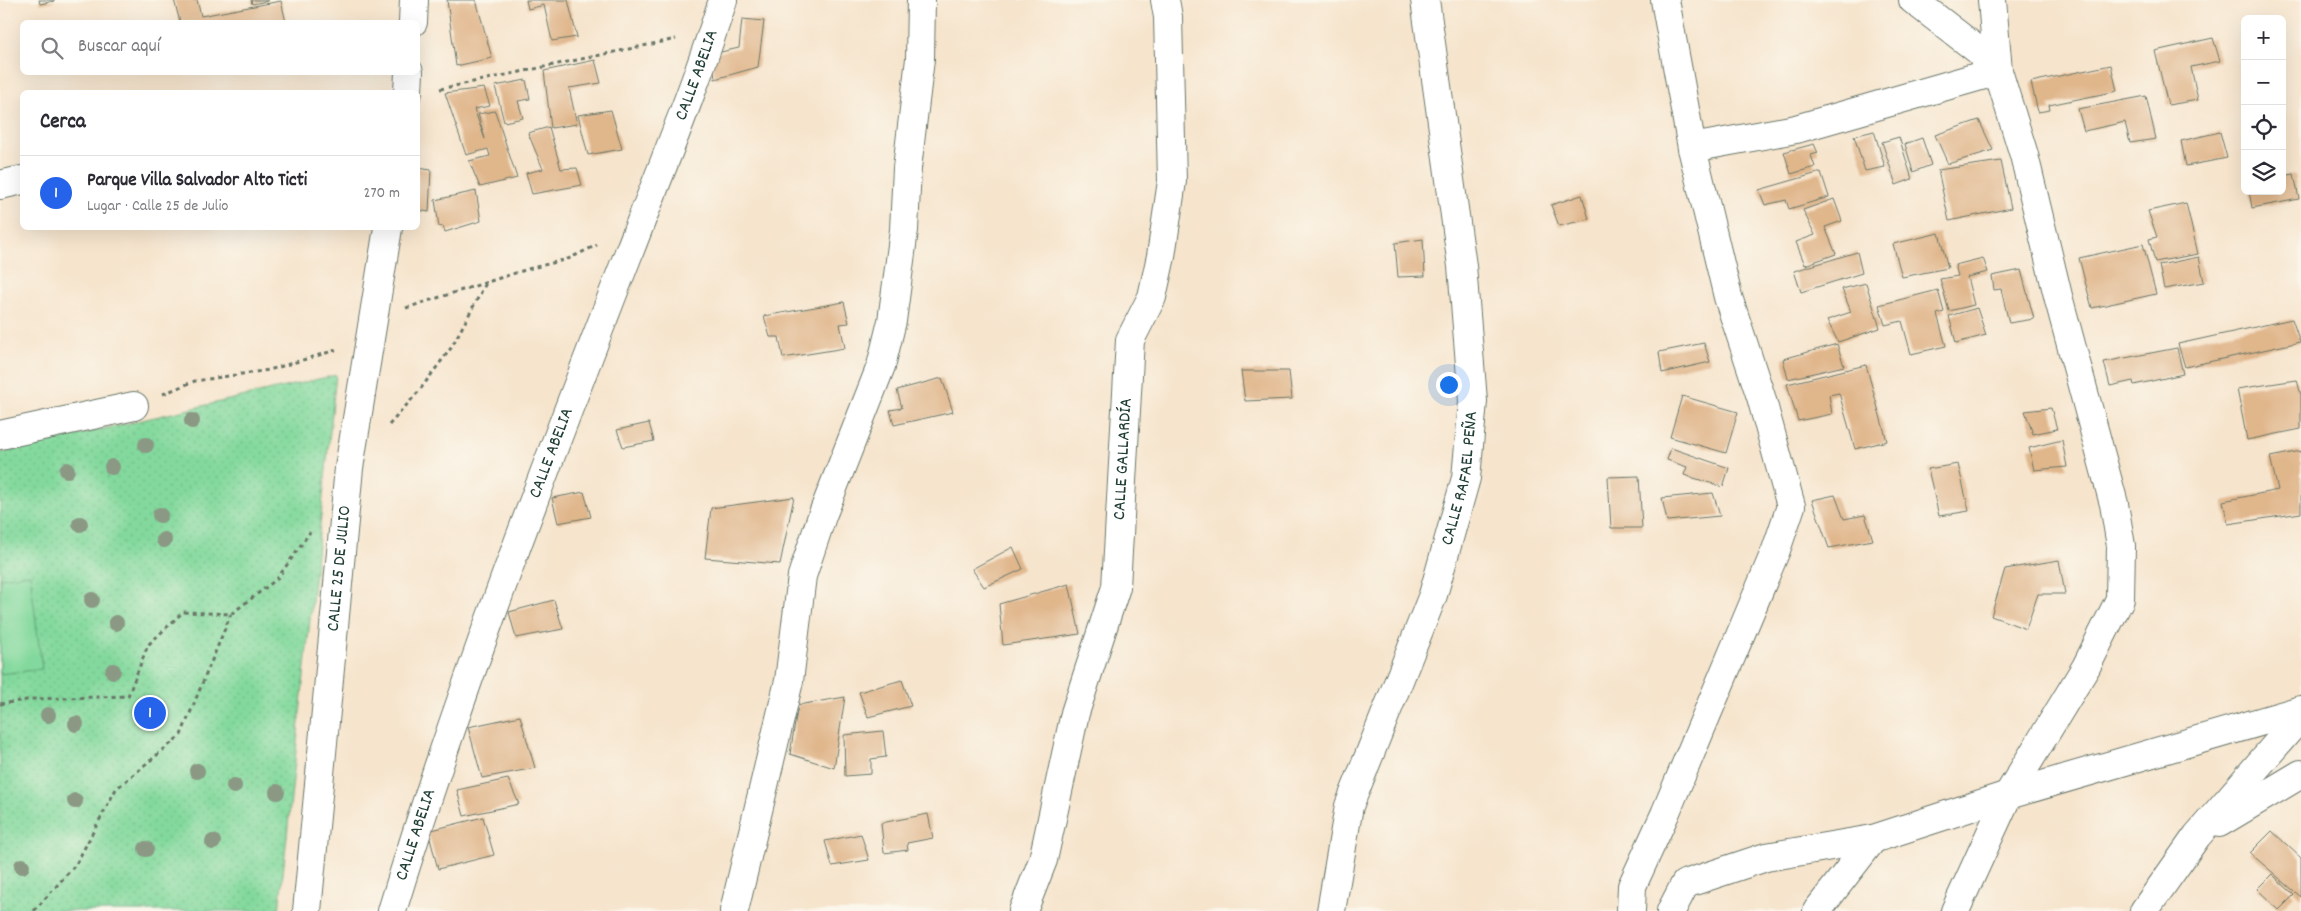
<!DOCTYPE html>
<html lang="es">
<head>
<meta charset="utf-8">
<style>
	body { margin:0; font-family:Dekko,sans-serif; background:#f2f2f3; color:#2b2b33 }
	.controls { position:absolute; right:15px; top:15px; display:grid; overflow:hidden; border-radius:8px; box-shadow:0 5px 20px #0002 }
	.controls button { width:45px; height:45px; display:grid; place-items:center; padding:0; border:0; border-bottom:1px solid #e1e1e2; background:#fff; color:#2b2b33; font:25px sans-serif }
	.you { position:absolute; left:1448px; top:384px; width:18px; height:18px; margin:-12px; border:4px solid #fff; border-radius:50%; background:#1a73e8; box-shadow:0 0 0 8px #1a73e833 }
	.badge { display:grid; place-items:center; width:32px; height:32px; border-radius:50%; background:#2563eb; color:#fff; font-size:16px; font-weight:700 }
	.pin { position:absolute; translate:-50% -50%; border:2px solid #fff; box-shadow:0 1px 5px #0006 }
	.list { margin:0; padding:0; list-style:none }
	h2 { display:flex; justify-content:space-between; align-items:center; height:65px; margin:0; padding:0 20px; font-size:21px }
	h2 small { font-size:16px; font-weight:400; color:#7c7c81 }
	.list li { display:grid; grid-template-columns:32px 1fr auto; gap:15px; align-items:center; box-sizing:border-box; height:75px; padding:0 20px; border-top:1px solid #e1e1e2 }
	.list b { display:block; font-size:19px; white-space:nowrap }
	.list p { margin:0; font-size:16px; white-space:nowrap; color:#7c7c81 }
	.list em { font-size:16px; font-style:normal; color:#7c7c81 }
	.icon { flex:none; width:28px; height:28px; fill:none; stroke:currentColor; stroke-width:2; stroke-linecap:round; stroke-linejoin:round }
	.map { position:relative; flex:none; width:2301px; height:911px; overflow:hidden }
	.search { position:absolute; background:#fff; box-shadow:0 5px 20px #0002; left:20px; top:20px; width:400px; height:55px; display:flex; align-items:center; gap:12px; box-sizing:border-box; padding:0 18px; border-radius:8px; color:#7c7c81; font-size:19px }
	.panel { position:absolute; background:#fff; box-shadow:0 5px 20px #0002; left:20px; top:90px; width:400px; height:140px; border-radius:8px }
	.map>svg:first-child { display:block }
	.grass { fill:url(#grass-dots); stroke:#518b68 }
	.pitch { fill:#83d99d; stroke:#518b68 }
	.building { fill:#e0b68b }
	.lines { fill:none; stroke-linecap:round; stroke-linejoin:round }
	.street-casing { stroke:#6a7769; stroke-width:30 }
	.path { stroke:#6a7769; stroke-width:3; stroke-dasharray:4 4; stroke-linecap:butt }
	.street { stroke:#fff; stroke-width:28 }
	.tree { fill:#8b9984 }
	.labels { text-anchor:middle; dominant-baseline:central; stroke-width:4.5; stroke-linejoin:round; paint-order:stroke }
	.street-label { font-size:18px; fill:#1f3d34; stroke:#fbf7ec }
</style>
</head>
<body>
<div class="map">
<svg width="2301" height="911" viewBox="0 0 2301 911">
	<defs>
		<pattern id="grass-dots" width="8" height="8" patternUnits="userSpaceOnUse" patternTransform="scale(1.25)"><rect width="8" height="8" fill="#83d99d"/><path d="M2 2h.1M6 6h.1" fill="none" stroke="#71bb88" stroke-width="1.8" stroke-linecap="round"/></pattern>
	</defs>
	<rect width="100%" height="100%" fill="#fbf7ec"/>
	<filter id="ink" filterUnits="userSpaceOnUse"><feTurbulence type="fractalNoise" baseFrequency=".02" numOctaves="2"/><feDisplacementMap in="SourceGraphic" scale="10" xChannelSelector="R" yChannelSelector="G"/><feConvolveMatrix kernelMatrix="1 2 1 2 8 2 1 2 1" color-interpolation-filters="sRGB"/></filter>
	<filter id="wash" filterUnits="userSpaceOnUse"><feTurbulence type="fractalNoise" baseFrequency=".0096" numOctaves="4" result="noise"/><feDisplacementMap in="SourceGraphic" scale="20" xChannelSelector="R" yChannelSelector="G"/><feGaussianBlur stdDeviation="1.12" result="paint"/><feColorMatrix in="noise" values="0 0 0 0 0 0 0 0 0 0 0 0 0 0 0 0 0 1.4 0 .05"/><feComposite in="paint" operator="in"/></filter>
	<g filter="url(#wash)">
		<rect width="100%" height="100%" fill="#f6e4cc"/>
		<polygon class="grass" points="336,375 279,911 0,911 0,453"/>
		<polygon class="pitch" points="30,574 42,669 0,674 0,578"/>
		<g id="blocks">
			<g class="building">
				<polygon points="39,0 54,0 54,1 40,4"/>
				<polygon points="174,0 197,0 201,16 281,1 286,22 180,22"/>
				<polygon points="251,0 268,0 268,1 252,4"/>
				<polygon points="447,0 476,0 492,58 456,66"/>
				<polygon points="526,0 568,0 577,37 552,41 544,5 528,9"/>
				<polygon points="742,19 764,21 758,67 715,79 712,54 739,48"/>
				<polygon points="2213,38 2220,61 2191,67 2198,100 2168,105 2155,51"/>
				<polygon points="595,60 601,83 569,88 577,124 551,128 544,71"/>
				<polygon points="2111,65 2117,91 2049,105 2050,110 2038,112 2031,82"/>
				<polygon points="526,80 530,99 518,101 523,118 504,122 495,86"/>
				<polygon points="484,88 490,106 474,109 485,139 478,114 495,111 517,178 480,187 469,161 490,156 488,149 466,155 445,93"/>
				<polygon points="2146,96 2156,139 2130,143 2125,122 2084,131 2078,109"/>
				<polygon points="611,110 622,149 588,155 578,115"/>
				<polygon points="1979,120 1993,150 1948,164 1935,135"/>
				<polygon points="549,127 561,169 577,168 582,185 532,194 526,173 543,169 528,133"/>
				<polygon points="1874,131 1885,167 1865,171 1854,136"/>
				<polygon points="2220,132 2227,158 2186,166 2181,141"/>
				<polygon points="1899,137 1912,179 1896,185 1882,142"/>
				<polygon points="1922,138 1931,165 1913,172 1905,144"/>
				<polygon points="1814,144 1818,153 1811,155 1815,167 1791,174 1784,152"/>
				<polygon points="2001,161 2011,208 1949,221 1938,170"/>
				<polygon points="418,168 431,170 429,212 418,210"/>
				<polygon points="1821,172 1829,197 1789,209 1786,200 1765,205 1759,190"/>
				<polygon points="2294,174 2299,199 2252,208 2249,191 2282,191 2282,176"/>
				<polygon points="476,191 481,221 445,232 443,226 439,227 435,200"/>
				<polygon points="1582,195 1589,219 1559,226 1551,205"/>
				<polygon points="1834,199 1842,221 1825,227 1836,254 1805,265 1796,242 1815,235 1803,210"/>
				<polygon points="2186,203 2198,254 2155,262 2149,239 2157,237 2148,211"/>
				<polygon points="1939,233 1948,268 1902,277 1893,244"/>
				<polygon points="1423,239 1425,276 1398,277 1395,243"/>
				<polygon points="2143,244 2156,294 2092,308 2079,258"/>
				<polygon points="1857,252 1862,273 1801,292 1794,271"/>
				<polygon points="2199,257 2204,282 2164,289 2159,265"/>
				<polygon points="1983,258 1988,272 1967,277 1974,305 1949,311 1940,279 1958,276 1955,265"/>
				<polygon points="2021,270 2034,319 2009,323 2001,289 1994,290 1992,276"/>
				<polygon points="1866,283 1880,328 1838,342 1827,320 1851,312 1842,289"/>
				<polygon points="1938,290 1944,312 1937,314 1946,346 1911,354 1902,321 1885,325 1879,305"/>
				<polygon points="844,302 849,323 840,324 845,348 783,358 779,337 770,337 764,316"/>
				<polygon points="1977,308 1986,335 1956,343 1949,316"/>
				<polygon points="2292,319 2300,342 2185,367 2178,344"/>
				<polygon points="1704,343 1710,362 1662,373 1659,352"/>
				<polygon points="1837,344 1844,366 1788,379 1783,359"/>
				<polygon points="2177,348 2183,374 2134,385 2133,381 2110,386 2104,362"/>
				<polygon points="1866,365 1887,441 1855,449 1839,393 1829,395 1832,414 1798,421 1787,384"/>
				<polygon points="1241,371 1289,371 1292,399 1245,401"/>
				<polygon points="942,378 953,412 894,425 890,410 902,408 897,390"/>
				<polygon points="2297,380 2301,395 2301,429 2247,440 2237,389"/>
				<polygon points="1682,396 1738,412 1726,453 1670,437"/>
				<polygon points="2051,408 2057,429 2033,434 2025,411"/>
				<polygon points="649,423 654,441 623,447 617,430"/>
				<polygon points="2062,440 2067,467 2034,470 2029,448"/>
				<polygon points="1671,448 1729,468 1723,487 1684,475 1687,467 1667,460"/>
				<polygon points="2301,451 2301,513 2228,524 2223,501 2278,490 2270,457"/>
				<polygon points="1958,464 1969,511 1939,516 1928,469"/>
				<polygon points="1639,476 1642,528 1611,528 1608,477"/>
				<polygon points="584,492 591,517 558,523 552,498"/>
				<polygon points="1713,493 1720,516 1667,521 1662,498"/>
				<polygon points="1835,495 1844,519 1865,515 1873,540 1829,548 1812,500"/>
				<polygon points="794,497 780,564 705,558 711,508"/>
				<polygon points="1013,547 1023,569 984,587 972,569"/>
				<polygon points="2059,560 2065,594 2038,594 2026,629 1991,616 2005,569"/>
				<polygon points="1069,584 1080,634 1003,645 999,604"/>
				<polygon points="554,600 563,629 516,638 509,612"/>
				<polygon points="902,680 911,706 868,717 859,692"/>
				<polygon points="845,697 834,768 790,754 798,705"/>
				<polygon points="520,716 535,768 482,778 468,727"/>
				<polygon points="883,731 886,757 871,759 871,774 845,776 844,735"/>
				<polygon points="508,779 519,804 464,816 457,790"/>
				<polygon points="928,814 933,838 907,843 908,850 884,853 881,823"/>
				<polygon points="483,817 494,855 438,869 428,831"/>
				<polygon points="2272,831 2301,858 2301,897 2250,853"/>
				<polygon points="861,834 869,860 832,866 825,841"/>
				<polygon points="2272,874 2294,895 2279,910 2257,889"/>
			</g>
		</g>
	</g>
	<g filter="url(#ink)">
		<use href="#blocks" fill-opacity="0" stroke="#6a7769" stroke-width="1"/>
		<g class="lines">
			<defs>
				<g id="street">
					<polyline points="1913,0 1979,51 1998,71"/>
					<polyline points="413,22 414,0"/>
					<polyline points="408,92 409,72"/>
					<polyline points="1692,148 1796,129 1998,71"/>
					<polyline points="0,185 22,180"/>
					<polyline points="0,435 134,406"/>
					<polyline points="2219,823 2301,774"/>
					<path id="s1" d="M307 911 349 468 388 228"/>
					<path id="s2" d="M392 911C463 678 552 451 640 224 669 150 699 76 723 0"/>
					<polyline points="734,911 789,681 802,576 822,516 881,366 892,321 904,230 907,168 920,59 921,0"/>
					<path id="s3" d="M1023 911 1043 860 1075 713 1116 587 1130 340 1152 297 1161 256 1172 181 1168 17 1165 0"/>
					<path id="s4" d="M1331 911 1349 806 1433 595 1466 478 1473 401 1462 266 1425 0"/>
					<polyline points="1631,911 1632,886 1665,814 1776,550 1791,506 1761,397 1728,297 1692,148 1665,0"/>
					<polyline points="1671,911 1685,884 1766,857 1873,839 2008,795 2301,710"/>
					<polyline points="1817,911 1873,839"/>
					<polyline points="1955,911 2008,795 2086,667 2120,599 2121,546 2114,504 2059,300 2024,155 1998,71 1992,0"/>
					<polyline points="2144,911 2197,836 2301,716"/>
				</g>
			</defs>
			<use href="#street" class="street-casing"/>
			<g class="path">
				<polyline points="440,89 676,39"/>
				<polyline points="406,308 528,269 568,259 597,245"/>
				<polyline points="163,394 195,381 269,370 336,350"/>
				<polyline points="389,425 419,391 451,348 486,283"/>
				<polyline points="0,704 33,699 128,696 148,645 183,612 231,614 277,579 310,532"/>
				<polyline points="34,911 76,864 116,789 181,735 231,614"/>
			</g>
			<use href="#street" class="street"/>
		</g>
		<g class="tree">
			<circle cx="192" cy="421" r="8"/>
			<circle cx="146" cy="445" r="8"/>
			<circle cx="112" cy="467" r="8"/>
			<circle cx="67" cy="470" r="8"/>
			<circle cx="160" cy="515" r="8"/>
			<circle cx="80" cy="524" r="8"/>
			<circle cx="164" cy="540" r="8"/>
			<circle cx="92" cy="600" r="8"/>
			<circle cx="116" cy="623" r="8"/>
			<circle cx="113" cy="671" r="8"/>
			<circle cx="48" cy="715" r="8"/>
			<circle cx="76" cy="724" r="8"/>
			<circle cx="197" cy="771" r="8"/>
			<circle cx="234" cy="786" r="8"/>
			<circle cx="277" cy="792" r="8"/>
			<circle cx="75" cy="801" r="8"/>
			<circle cx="213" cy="842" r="8"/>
			<circle cx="146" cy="849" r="8"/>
			<circle cx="22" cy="866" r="8"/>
		</g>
	</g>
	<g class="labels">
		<g class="street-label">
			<text stroke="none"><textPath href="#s2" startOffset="890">CALLE ABELIA</textPath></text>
			<text stroke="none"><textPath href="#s2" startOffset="485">CALLE ABELIA</textPath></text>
			<text stroke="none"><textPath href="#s3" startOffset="466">CALLE GALLARDÍA</textPath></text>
			<text stroke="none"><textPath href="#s4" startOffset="454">CALLE RAFAEL PEÑA</textPath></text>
			<text stroke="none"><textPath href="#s1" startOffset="344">CALLE 25 DE JULIO</textPath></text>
			<text stroke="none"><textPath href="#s2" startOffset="80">CALLE ABELIA</textPath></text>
		</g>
	</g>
</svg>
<div class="controls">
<button>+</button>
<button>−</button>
<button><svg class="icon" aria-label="locate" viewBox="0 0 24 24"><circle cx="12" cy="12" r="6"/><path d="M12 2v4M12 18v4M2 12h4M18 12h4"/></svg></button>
<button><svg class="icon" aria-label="layers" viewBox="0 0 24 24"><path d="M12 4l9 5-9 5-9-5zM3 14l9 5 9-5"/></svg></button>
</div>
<div class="you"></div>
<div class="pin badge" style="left:150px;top:713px">1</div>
<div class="search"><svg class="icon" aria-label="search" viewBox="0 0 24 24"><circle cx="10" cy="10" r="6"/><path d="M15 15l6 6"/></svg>Buscar aquí</div>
<section class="panel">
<h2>Cerca<small></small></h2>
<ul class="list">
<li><span class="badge">1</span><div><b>Parque Villa Salvador Alto Ticti</b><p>Lugar · Calle 25 de Julio</p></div><em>270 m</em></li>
</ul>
</section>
</div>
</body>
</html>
